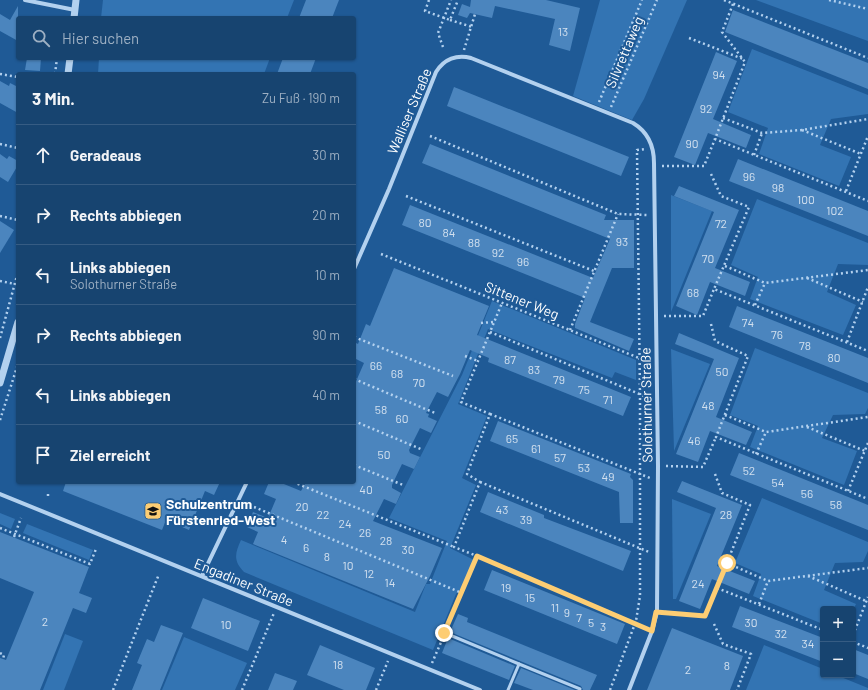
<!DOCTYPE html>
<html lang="de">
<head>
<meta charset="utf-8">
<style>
	body { margin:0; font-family:Barlow,sans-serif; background:#204b75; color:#f1f3f6 }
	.controls { position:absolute; right:12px; bottom:12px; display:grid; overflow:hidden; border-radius:4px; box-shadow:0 1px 3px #0004 }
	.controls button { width:36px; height:36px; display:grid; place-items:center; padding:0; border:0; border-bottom:1px solid #365c83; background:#174470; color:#f1f3f6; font:20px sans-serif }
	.stop { position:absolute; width:12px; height:12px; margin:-9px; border:3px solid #fdcd73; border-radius:50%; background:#fff }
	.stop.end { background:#fdcd73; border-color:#fff; box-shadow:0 1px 4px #0008 }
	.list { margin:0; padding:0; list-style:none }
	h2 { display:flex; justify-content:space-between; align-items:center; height:52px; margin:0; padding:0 16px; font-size:17px }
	h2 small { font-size:13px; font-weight:400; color:#9eb0c3 }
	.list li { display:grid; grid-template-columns:26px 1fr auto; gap:12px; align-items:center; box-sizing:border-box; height:60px; padding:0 16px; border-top:1px solid #365c83 }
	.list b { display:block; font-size:15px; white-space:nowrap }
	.list p { margin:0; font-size:13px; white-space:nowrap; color:#9eb0c3 }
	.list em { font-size:13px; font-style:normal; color:#9eb0c3 }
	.icon { flex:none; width:22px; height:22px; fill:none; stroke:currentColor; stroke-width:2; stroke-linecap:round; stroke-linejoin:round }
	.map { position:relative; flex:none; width:868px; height:690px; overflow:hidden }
	.search { position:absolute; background:#174470; box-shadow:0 1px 3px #0004; left:16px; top:16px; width:340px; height:44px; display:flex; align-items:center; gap:10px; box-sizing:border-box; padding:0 14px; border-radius:4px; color:#9eb0c3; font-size:15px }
	.panel { position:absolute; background:#174470; box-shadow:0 1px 3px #0004; left:16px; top:72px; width:340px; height:412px; border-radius:4px }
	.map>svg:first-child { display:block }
	.green { fill:#3374b3 }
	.building { fill:#4b85be }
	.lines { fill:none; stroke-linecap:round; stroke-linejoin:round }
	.path { stroke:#b3d1ef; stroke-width:2.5; stroke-dasharray:2 3; stroke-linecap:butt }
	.service { stroke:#b3d1ef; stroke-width:3 }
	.minor { stroke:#b3d1ef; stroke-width:4 }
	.tertiary { stroke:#b3d1ef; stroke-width:7 }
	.route { stroke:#fdcd73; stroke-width:5 }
	.labels { text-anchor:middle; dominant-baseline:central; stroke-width:4; stroke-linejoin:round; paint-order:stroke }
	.number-label { font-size:12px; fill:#d2e0ef }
	.street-label { font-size:14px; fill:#fff; stroke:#1f5a96 }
	.poi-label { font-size:14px; font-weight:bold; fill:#fff; stroke:#1f5a96; text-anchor:start }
</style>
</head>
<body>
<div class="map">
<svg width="868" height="690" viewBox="0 0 868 690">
	<rect width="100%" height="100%" fill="#1f5a96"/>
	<g class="green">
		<polygon points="103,0 294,0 287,18 101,18"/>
		<polygon points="600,0 687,0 644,99 632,120 573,96"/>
		<polygon points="756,0 868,0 868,41"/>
		<polygon points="752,49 868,95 868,114 831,119 820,145 851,157 839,186 759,154 768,128 728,112"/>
		<polygon points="99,58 270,58 264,74 98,74"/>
		<polygon points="671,195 712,211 671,312"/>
		<polygon points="757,199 868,243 868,265 838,264 827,292 856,305 843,335 750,299 758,277 731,265"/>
		<path d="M492 301 636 360V380L615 372 612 378 488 329 458 404 487 416 462 478 476 485 450 548 474 560 462 587 456 594 433 650 244 572C233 561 235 553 241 540L415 612 426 584H430L447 541 389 518 462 375Z"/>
		<polygon points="755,348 868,393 868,408 865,414 833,415 822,438 857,451 844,485 750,447 758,426 730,415"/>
		<polygon points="671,349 710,364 674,451 674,450"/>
		<polygon points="762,498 868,542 868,551 863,562 835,563 824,590 856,604 853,610 823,609 823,624 753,596 761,574 735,563"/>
		<polygon points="672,499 711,514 676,599 673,599"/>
		<polygon points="0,513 15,519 11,529 0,524"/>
		<polygon points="27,524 93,550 89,560 23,533"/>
		<polygon points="65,634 83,641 64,690 43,690"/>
		<polygon points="184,637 247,663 235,690 162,690"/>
		<polygon points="764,645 823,669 823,675 836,675 868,688 868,690 746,690"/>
	</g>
	<g class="building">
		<polygon points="306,0 339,0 332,18 299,18"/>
		<polygon points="471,0 546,0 580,8 570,51 549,45 555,19 495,6 492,18 470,13 467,18 458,15 462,4 470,7"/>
		<polygon points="18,6 18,41 0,31 0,14 10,20"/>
		<polygon points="733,10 868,63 868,89 725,32"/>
		<polygon points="716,52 737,61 713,119 751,135 746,148 708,133 695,165 674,157"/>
		<polygon points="27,58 41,58 40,71 25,70"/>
		<polygon points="283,58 316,58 310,74 277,74"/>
		<polygon points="0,81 9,86 10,83 18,87 18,113 0,103"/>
		<polygon points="454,87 629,157 621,176 447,106"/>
		<polygon points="430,144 606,215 604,220 634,220 634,268 612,268 590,322 634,339 629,351 575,328 575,324 585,298 402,225 410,205 593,278 610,239 422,163"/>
		<polygon points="0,154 7,159 9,156 18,161 18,165 8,182 0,177"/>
		<polygon points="738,159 868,211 868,236 729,181"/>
		<polygon points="679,186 739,210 715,268 750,282 745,296 710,282 697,315 676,306 714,212 674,196"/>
		<polygon points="0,221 14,230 0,253"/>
		<polygon points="394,268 489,306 477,335 631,397 623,416 488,362 489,358 470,350 460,374 448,397 437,392 426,413 429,414 428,417 437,421 431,433 420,428 409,450 410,453 420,457 414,469 402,464 392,485 392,488 401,493 396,504 384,499 373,521 442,548 430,576 413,609 253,544 258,532 247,527 253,512 268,518 276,499 264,494 269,482 279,482 301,491 306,482 354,482 354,386 364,363 354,358 354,342 358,344 366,324 370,326"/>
		<polygon points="737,306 868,358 868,383 729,327"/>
		<polygon points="679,333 739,358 716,417 752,432 746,445 710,431 698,462 676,454 714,359 675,344"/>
		<polygon points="498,421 631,474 630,477 633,480 633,523 620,523 619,492 490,441"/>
		<polygon points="739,453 868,505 868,530 730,475"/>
		<polygon points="682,481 742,505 717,566 755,581 749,594 712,579 700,609 679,601 716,508 677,492"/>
		<polygon points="66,482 220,482 214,495 205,491 189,530 166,520 162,530 63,491"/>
		<polygon points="488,492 544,515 544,518 631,551 623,571 480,512"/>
		<polygon points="0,532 89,567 79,593 92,598 86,613 73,608 40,690 0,690 0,658 6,660 34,592 0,578"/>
		<polygon points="492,570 625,624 617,644 484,590"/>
		<polygon points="203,598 260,621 248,651 191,628"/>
		<polygon points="740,606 823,638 823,662 732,627"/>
		<polygon points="458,614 468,618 467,622 597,675 590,690 583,690 581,686 450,632"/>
		<polygon points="161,625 183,633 160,690 132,690 142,665 137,663 147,639 154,642"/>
		<polygon points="672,628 743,656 730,690 647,690"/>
		<polygon points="448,638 515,666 509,680 442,653"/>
		<polygon points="320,645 375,668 366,690 344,690 307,675"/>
		<polygon points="853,649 868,655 868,679 853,673"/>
		<polygon points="521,668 575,690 533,690 517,684 514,683"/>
		<polygon points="275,673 297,681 293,690 268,690"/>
	</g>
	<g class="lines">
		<g class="path">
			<polyline points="429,0 425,11 450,20 458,0"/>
			<polyline points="724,0 868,58"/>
			<polyline points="829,0 868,9"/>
			<polyline points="733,4 722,32 745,62 715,139 868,201"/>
			<polyline points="450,20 472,27"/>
			<polyline points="689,38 743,59"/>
			<polyline points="443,47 438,33 451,0"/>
			<polyline points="464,50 475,14"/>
			<polyline points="0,74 18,77"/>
			<polyline points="55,74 57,58"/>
			<polyline points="599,102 642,0"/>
			<polyline points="611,107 657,0"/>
			<polyline points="723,118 762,133 802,130 868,119"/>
			<polyline points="802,130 861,154"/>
			<polyline points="430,136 618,214 648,215"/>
			<polyline points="0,144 18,148"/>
			<polyline points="754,155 762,133"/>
			<polyline points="662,166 704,166 715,139"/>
			<polyline points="711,174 721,196 749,207 714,289 868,351"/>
			<polyline points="846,191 868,136"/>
			<polyline points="406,196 594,271"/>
			<polyline points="0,216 18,220"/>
			<polyline points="381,254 649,362"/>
			<polyline points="725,266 765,283 868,270"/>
			<polyline points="807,278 863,302"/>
			<polyline points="0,281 15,284"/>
			<polyline points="755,305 765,283"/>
			<polyline points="664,316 703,316 714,289"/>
			<polyline points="481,323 494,322"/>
			<polyline points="711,324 715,341 748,356 716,437 868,499"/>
			<polyline points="570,330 618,214"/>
			<polyline points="490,332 649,398"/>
			<polyline points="354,337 453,376"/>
			<polyline points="0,338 18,272"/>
			<polyline points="847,342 868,287"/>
			<polyline points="465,356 478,361"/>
			<polyline points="354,379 435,413"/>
			<polyline points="490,414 650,478"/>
			<polyline points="725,415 766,432 868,417"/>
			<polyline points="0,420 18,364"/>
			<polyline points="354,421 423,450"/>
			<polyline points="807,427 865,451"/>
			<polyline points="756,454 766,432"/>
			<polyline points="354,465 403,485"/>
			<polyline points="666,466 703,467 716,437"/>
			<polyline points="715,474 722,493 750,505 717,588 823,630"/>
			<polyline points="293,482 454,547"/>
			<polyline points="480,482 649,552"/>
			<polyline points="848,491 868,443"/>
			<polyline points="48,496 48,494"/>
			<polyline points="254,507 462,593"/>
			<polyline points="0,528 90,564 96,549"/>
			<polyline points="14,537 21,518"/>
			<polyline points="477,556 644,628"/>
			<polyline points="727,563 768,581 868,568"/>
			<polyline points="808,576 866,601"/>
			<polyline points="759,604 768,581"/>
			<polyline points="665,612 705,616 717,588"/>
			<polyline points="714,624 723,644 751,654 737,690"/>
			<polyline points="447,626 477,556 454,547 480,482 467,474 490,414 461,402 502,303"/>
			<polyline points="853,635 868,597"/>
			<polyline points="853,642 868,648"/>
			<polyline points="0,653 4,655 3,659"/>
			<polyline points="432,663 442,640"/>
			<polyline points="113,690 159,574"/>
			<polyline points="242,690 274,613"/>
			<polyline points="376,690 388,661"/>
			<polyline points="610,690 636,621 640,596 640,394 637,150 645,149"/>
		</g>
		<g class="service">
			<polyline points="445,633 519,664"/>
			<polyline points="508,690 519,664 580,689"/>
		</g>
		<g class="minor">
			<polyline points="25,0 75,10"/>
			<path d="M354 269 389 189 436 72C444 59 457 54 471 58L633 123C648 132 654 145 654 163L658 466 657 612 652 631 629 690"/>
			<polyline points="0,494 480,690"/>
			<polyline points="202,576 247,482"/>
		</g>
		<g class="tertiary">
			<polyline points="74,18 76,0"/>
			<polyline points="68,74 70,58"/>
			<polyline points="0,383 18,322"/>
		</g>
	</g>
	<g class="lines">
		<polyline class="route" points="444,633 477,556 652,631 656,612 705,616 727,563"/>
	</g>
	<defs>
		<symbol id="school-square" viewBox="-11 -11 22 22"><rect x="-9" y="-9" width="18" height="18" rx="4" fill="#fdcd73" stroke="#1f5a96"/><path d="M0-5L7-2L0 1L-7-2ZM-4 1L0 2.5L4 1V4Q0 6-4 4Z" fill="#111"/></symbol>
	</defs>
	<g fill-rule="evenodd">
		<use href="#school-square" x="143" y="501" width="20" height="20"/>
	</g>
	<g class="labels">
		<g class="number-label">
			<text x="563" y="31">13</text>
			<text x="719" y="74">94</text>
			<text x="706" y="108">92</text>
			<text x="692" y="143">90</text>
			<text x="749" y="176">96</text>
			<text x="778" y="187">98</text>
			<text x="806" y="199">100</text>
			<text x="835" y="210">102</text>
			<text x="425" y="222">80</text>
			<text x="721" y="223">72</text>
			<text x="449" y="232">84</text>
			<text x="622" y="241">93</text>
			<text x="474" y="242">88</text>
			<text x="498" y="252">92</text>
			<text x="708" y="258">70</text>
			<text x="523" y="261">96</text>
			<text x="693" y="292">68</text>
			<text x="748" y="322">74</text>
			<text x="777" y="334">76</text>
			<text x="805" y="345">78</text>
			<text x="834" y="357">80</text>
			<text x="510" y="359">87</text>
			<text x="376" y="365">66</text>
			<text x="534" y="369">83</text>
			<text x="722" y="371">50</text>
			<text x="397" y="373">68</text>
			<text x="559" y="379">79</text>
			<text x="419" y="382">70</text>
			<text x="584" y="389">75</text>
			<text x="608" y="399">71</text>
			<text x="708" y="405">48</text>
			<text x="381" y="409">58</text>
			<text x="402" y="418">60</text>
			<text x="512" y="438">65</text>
			<text x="694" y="440">46</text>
			<text x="536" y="448">61</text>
			<text x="384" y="454">50</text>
			<text x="560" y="457">57</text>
			<text x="584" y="467">53</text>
			<text x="749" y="470">52</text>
			<text x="608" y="476">49</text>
			<text x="778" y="482">54</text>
			<text x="366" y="489">40</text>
			<text x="807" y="493">56</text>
			<text x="836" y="504">58</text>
			<text x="302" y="506">20</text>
			<text x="502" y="509">43</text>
			<text x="323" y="514">22</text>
			<text x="726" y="514">28</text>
			<text x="526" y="519">39</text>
			<text x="345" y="523">24</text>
			<text x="365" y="532">26</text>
			<text x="284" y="539">4</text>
			<text x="386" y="540">28</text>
			<text x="306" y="547">6</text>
			<text x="408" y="549">30</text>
			<text x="327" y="556">8</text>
			<text x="348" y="565">10</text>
			<text x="369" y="573">12</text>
			<text x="390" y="582">14</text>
			<text x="698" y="583">24</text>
			<text x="506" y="587">19</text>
			<text x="530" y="597">15</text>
			<text x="555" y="607">11</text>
			<text x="567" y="612">9</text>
			<text x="579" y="617">7</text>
			<text x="45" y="621">2</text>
			<text x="591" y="622">5</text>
			<text x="751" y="622">30</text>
			<text x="226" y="624">10</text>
			<text x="603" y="626">3</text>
			<text x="781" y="633">32</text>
			<text x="808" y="643">34</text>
			<text x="338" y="664">18</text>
			<text x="727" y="665">8</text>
			<text x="688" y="669">2</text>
		</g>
		<g class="street-label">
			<text transform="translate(624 52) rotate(-67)">Silvrettaweg</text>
			<text transform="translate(409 111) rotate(-67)">Walliser Straße</text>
			<text transform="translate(522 300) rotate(22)">Sittener Weg</text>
			<text transform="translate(646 405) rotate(-91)">Solothurner Straße</text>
			<text transform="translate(244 582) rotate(22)">Engadiner Straße</text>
		</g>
		<g class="poi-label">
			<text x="166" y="503">Schulzentrum<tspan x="166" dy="16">Fürstenried-West</tspan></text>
		</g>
	</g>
</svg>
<div class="controls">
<button>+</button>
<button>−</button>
</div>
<div class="stop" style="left:727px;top:563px"></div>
<div class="stop end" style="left:444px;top:633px"></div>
<div class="search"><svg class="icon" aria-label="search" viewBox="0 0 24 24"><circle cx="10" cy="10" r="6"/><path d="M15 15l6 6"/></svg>Hier suchen</div>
<section class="panel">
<h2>3 Min.<small>Zu Fuß · 190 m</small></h2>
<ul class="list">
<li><svg class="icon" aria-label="ahead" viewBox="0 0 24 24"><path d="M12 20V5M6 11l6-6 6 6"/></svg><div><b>Geradeaus</b></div><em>30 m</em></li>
<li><svg class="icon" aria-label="right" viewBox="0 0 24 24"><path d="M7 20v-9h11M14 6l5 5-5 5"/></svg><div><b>Rechts abbiegen</b></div><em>20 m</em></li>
<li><svg class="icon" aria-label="left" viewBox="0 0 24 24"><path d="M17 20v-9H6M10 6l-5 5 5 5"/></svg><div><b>Links abbiegen</b><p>Solothurner Straße</p></div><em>10 m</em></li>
<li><svg class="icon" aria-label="right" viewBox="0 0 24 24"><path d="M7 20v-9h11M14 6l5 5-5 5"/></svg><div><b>Rechts abbiegen</b></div><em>90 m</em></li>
<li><svg class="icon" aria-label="left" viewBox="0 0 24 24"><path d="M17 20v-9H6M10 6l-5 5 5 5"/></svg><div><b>Links abbiegen</b></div><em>40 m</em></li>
<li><svg class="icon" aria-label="arrive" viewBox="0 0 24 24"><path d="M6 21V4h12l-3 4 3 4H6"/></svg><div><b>Ziel erreicht</b></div></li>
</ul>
</section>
</div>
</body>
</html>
